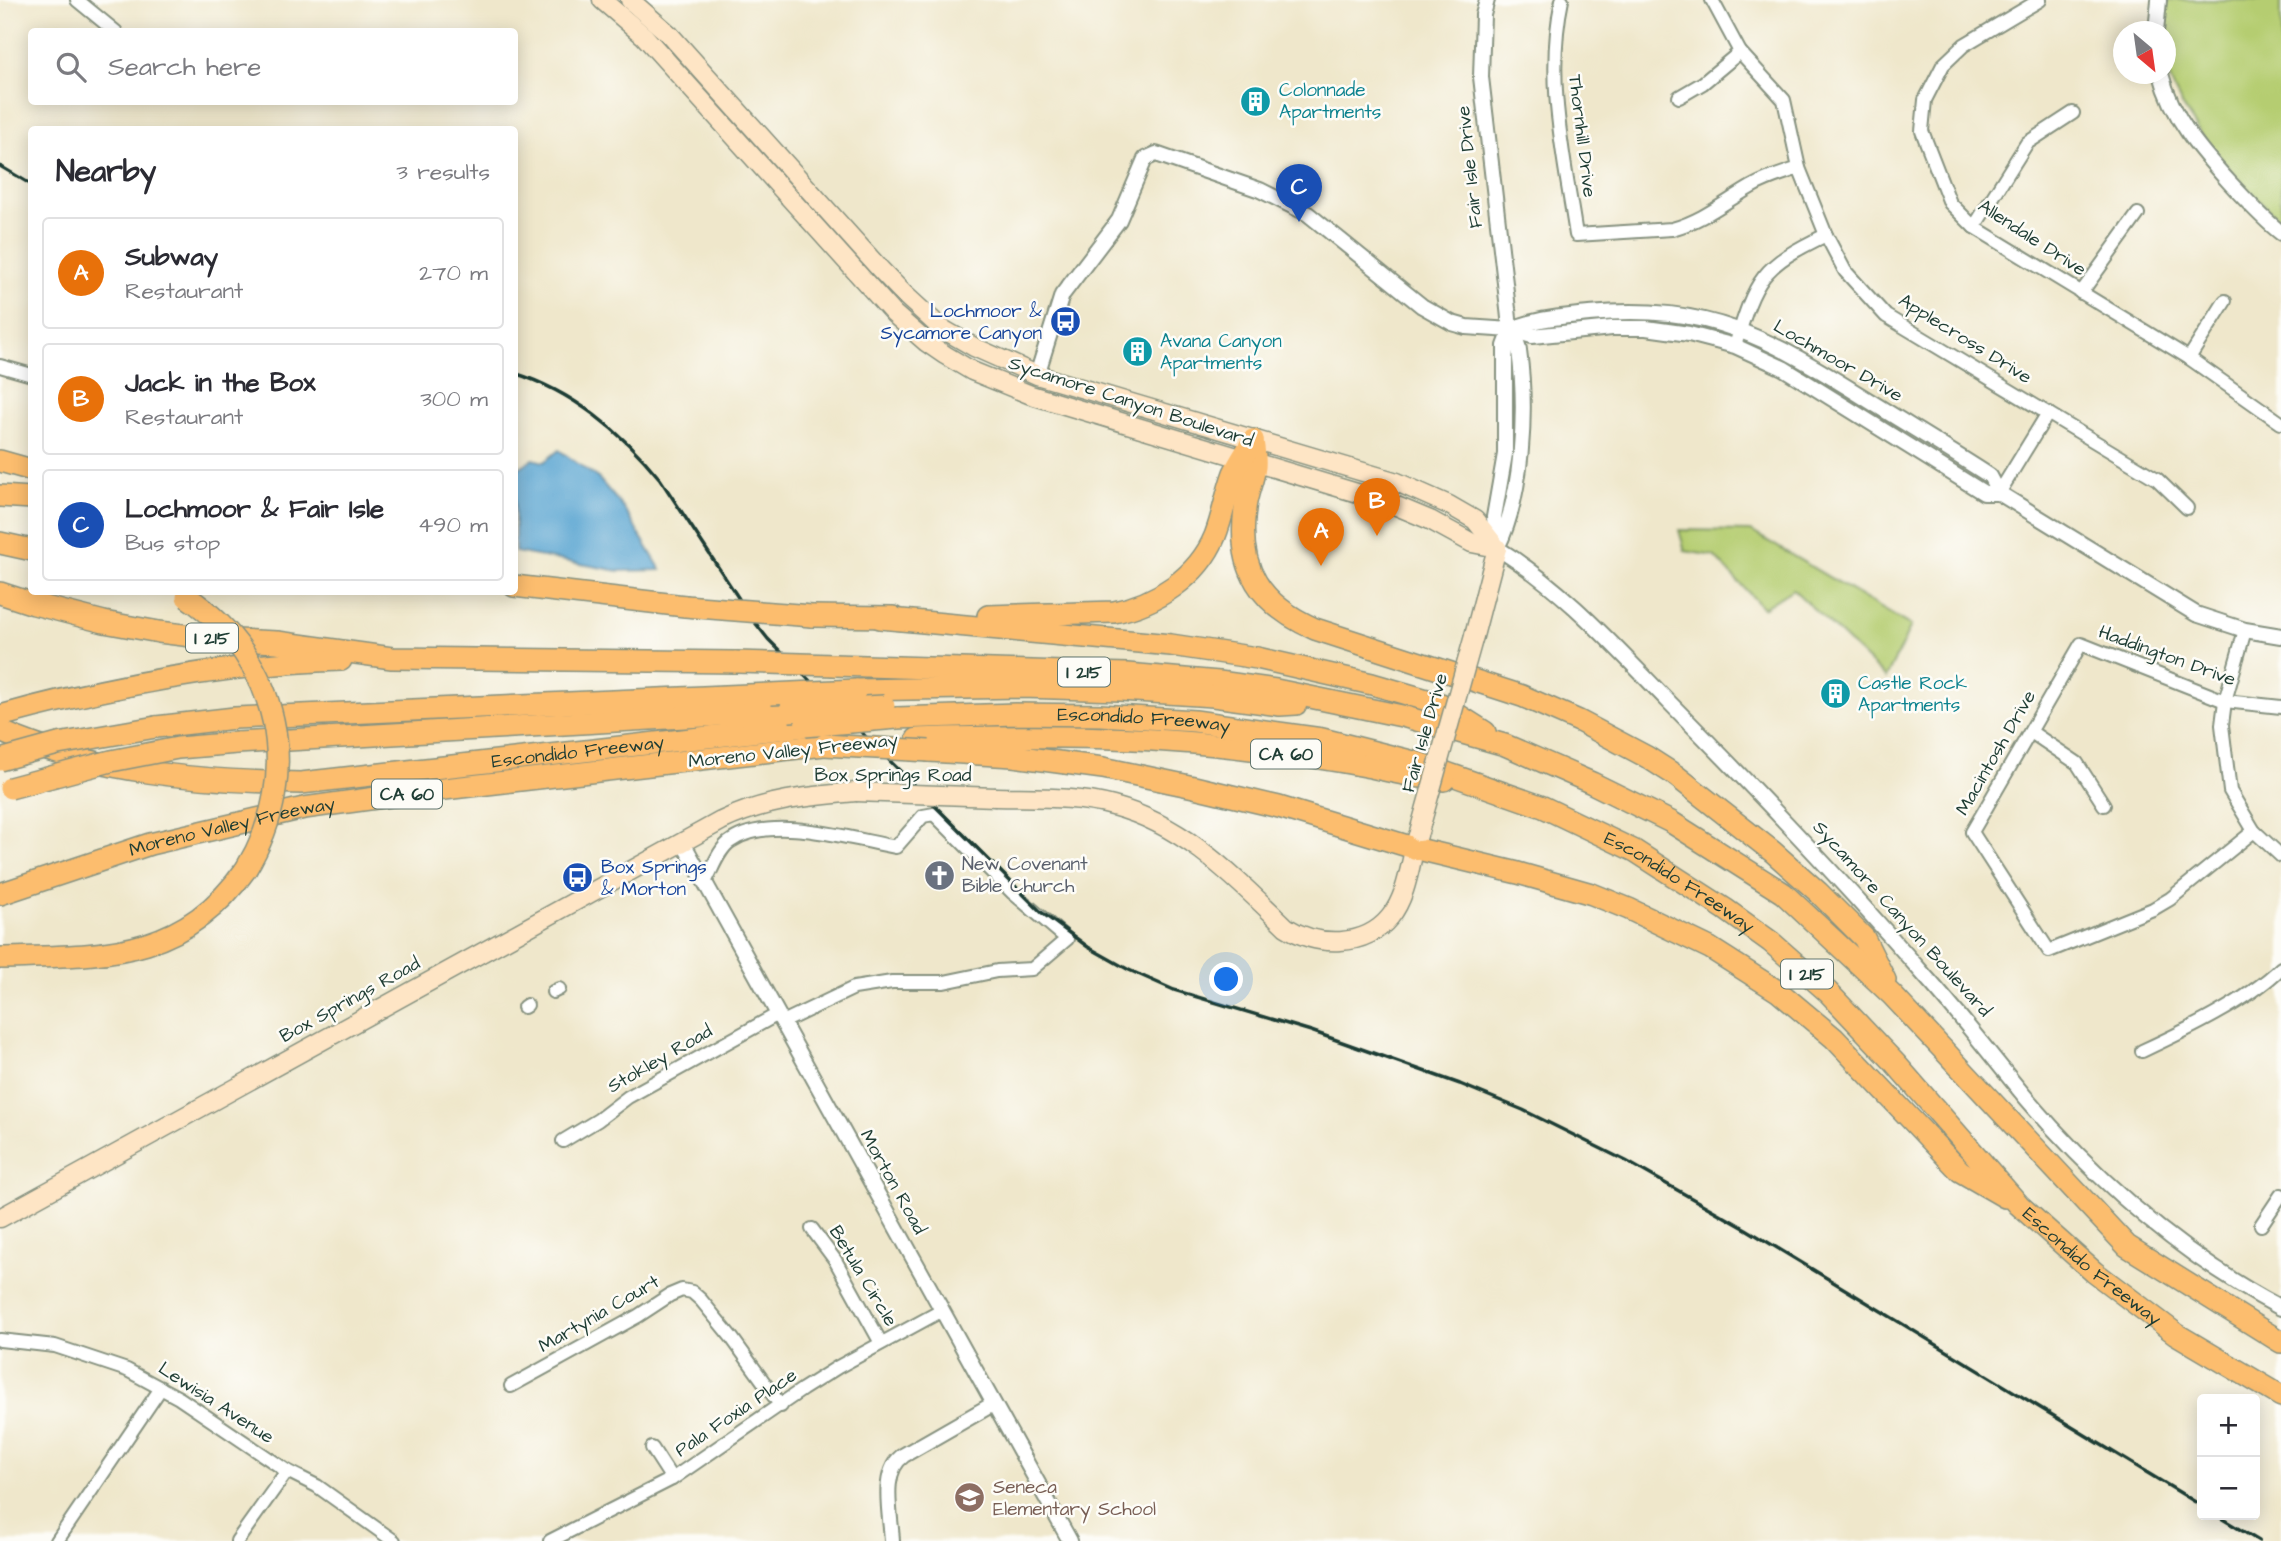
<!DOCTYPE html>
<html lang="en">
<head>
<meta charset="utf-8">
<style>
	body { margin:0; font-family:"Architects Daughter",sans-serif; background:#f2f2f3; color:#2b2b33 }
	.controls { position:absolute; right:21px; bottom:21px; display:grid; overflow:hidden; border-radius:7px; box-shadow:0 4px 18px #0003 }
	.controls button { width:63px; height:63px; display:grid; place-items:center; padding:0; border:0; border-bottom:2px solid #e1e1e2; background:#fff; color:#2b2b33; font:35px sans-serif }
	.compass { position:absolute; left:2113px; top:21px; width:63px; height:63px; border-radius:50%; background:#fff; box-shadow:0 4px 18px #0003; rotate:151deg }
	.you { position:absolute; left:1227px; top:980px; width:24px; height:24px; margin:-18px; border:5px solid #fff; border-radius:50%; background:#1a73e8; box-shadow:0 0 0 10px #1a73e833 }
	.badge { display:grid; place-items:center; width:46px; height:46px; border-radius:50%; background:#2563eb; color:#fff; font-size:23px; font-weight:700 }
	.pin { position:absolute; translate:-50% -58px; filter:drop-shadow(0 2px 4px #0008) }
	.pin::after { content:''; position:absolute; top:37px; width:24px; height:21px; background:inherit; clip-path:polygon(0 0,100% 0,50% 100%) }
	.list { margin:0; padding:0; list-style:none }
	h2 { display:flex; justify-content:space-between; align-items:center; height:91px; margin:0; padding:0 28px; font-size:30px }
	h2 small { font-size:23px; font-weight:400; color:#7c7c81 }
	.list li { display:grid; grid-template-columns:46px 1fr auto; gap:21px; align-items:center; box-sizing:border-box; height:112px; margin:0 14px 14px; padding:0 14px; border:2px solid #e1e1e2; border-radius:7px }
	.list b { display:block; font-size:26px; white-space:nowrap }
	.list p { margin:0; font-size:23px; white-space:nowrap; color:#7c7c81 }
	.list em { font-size:23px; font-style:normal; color:#7c7c81 }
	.icon { flex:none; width:38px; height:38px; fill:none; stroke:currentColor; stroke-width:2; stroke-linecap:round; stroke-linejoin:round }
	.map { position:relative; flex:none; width:2281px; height:1541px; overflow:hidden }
	.search { position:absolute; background:#fff; box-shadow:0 4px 18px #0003; left:28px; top:28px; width:490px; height:77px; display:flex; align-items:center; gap:18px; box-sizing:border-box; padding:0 24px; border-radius:7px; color:#7c7c81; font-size:26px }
	.panel { position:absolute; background:#fff; box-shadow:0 4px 18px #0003; left:28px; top:126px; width:490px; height:469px; border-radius:7px }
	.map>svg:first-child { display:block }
	.green { fill:#b5cd71; stroke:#6a8552; stroke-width:2 }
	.water { fill:#59a4d1; stroke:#3c7082; stroke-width:2 }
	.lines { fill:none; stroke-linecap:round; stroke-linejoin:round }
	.minor-casing { stroke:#879280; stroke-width:16 }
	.tertiary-casing { stroke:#879280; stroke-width:18 }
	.secondary-casing { stroke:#879280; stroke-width:21 }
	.motorway-casing { stroke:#879280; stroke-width:24 }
	.minor { stroke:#fff; stroke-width:12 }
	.tertiary { stroke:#fff; stroke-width:14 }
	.secondary { stroke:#fee5c5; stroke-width:18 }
	.motorway { stroke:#fcbd6e; stroke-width:21 }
	.rail { stroke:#1f3d34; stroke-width:3.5 }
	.secondary-bridge-casing { stroke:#879280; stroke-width:21; stroke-linecap:butt }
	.motorway-bridge-casing { stroke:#879280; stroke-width:24; stroke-linecap:butt }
	.secondary-bridge { stroke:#fee5c5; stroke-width:18 }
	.motorway-bridge { stroke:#fcbd6e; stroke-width:21 }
	.labels { text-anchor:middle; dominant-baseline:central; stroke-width:5; stroke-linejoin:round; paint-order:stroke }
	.shield { fill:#fdfcf7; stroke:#62766e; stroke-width:2 }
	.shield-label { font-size:18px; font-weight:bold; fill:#1f3d34 }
	.culture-label { font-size:19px; fill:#0d838f; stroke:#fdfcf7; text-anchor:start }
	.street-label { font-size:19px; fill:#1f3d34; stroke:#fdfcf7 }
	.transit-label { font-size:19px; fill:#164399; stroke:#fdfcf7; text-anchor:end }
	.worship-label { font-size:19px; fill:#5b616d; stroke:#fdfcf7; text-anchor:start }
	.education-label { font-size:19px; fill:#785e54; stroke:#fdfcf7; text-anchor:start }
</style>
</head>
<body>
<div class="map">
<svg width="2281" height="1541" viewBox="0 0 2281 1541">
	<rect width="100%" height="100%" fill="#fdfcf7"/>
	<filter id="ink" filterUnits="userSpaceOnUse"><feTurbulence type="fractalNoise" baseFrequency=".0143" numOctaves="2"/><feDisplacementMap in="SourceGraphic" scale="14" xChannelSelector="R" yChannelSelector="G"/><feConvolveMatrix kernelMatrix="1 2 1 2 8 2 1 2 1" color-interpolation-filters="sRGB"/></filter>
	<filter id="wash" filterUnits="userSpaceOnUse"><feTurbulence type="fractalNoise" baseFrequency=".00686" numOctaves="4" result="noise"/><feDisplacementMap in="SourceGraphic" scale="28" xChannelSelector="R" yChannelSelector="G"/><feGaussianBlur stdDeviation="1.57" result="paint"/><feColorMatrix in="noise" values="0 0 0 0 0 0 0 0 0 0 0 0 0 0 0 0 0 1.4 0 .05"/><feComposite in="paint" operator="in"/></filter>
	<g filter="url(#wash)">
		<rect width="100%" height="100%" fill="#efe7cb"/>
		<g class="green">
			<path d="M2168 0H2281V219C2243 190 2174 112 2166 64 2164 54 2166 42 2166 32H2163V28Z"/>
			<polygon points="1679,530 1751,531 1911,626 1886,678 1793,589 1763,608 1714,556 1685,551"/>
		</g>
		<polygon class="water" points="559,450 599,479 623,507 661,570 619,571 515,552 515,476 519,468 533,459 544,462"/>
	</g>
	<g filter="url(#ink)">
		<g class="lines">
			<defs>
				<g id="minor">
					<polyline points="77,0 116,32"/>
					<path d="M1562 0C1545 79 1564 156 1576 235L1672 229C1702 221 1725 202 1751 187 1766 178 1782 174 1799 168"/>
					<polyline points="1712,0 1740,52 1784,100 1799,168 1826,235 1845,271 1886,316 2157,479 2187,508"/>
					<polyline points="2040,0 1964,45 1943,65 1925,100 1922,131 1950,203 1974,227 2189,358 2281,423"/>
					<polyline points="1679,97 1703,83 1740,52"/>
					<polyline points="1974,227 2027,143 2073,113"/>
					<polyline points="2081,293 2138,214"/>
					<path d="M1735 346C1756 278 1761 266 1826 235"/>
					<polyline points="2189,358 2225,301"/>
					<polyline points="0,366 32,375"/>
					<polyline points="1999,493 2048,413"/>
					<polyline points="2245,630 2225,701 2222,725 2230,791 2254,831 2281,856"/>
					<polyline points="2031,732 2077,763 2104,805"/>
					<polyline points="2254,831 2170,899 2153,909 2049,951 1972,832 2081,644 2225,701 2281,707"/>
					<path d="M705 882C712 870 719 848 731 841 771 814 851 839 896 847L923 816 934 814 1013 893 1067 939 1032 969 997 971 944 982H892L854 988 783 1022"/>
					<polyline points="553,992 559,989"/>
					<polyline points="524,1007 527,1005"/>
					<path d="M2142 1051C2187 1030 2246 1002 2281 968"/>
					<polyline points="563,1141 598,1120 628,1097 778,1014"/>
					<polyline points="2261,1225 2281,1195"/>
					<polyline points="812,1229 835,1260 881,1343"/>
					<polyline points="0,1340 55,1346 127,1370 179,1398 287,1471 317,1486 394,1541"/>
					<polyline points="511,1386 638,1316 670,1295 682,1290 692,1292 701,1300 732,1338 781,1406"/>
					<polyline points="652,1448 672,1479"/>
					<polyline points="57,1541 161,1388"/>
					<polyline points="237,1541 287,1471"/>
					<polyline points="550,1541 672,1479 803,1389 838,1367 941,1311"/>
				</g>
				<g id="tertiary">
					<path d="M1487 0 1483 15 1481 77 1508 309C1509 316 1509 324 1511 331 1514 338 1519 343 1519 351 1527 408 1523 497 1497 548"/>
					<polyline points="2156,32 2159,0"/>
					<path d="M2161 74C2172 118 2200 150 2230 183 2246 200 2262 218 2281 233"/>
					<path d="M1511 330C1535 318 1562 317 1589 314 1710 303 1769 338 1868 400 1908 425 1950 450 1990 476L1999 493 2196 614 2245 630 2281 636"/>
					<polyline points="1037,375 1062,295 1119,220 1145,159 1156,154 1260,190 1308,214 1422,306 1452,323 1466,327 1511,330 1532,336 1612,328 1646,328 1689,334 1735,346 1783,368 1984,493 1999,493"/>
					<polyline points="1497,547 1494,517 1505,454 1505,346 1511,330"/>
					<path d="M1497 548C1564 589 1615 647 1669 702 1757 791 1843 881 1925 976 1961 1016 1993 1058 2027 1099 2098 1182 2184 1257 2281 1308"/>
					<polyline points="682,841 1070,1541"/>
					<path d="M892 1541C891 1515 879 1471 904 1455L993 1404"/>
				</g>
				<g id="secondary">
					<polyline points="602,0 644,36 894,314 926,342 945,355 972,371 1031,395 1387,502 1430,520 1472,543 1497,548"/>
					<polyline points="630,0 670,35 880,269 905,295 941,328 974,347 1037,375 1397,482 1449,505 1475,520 1497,548"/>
					<polyline points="1474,636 1497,548"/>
					<path d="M996 797C1035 798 1076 796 1113 806 1185 825 1235 878 1286 927 1317 947 1365 948 1390 917 1408 895 1410 861 1418 835"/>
					<path d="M0 1218 721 821C765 800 808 796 856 792"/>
				</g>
				<g id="motorway">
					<path d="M1253 440C1254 449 1256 458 1255 467 1253 481 1246 495 1245 509 1237 569 1260 605 1315 629L1522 696 1579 721 1647 757 1675 775 1773 852 1818 892 1864 938 1885 980"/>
					<polyline points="0,461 32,470"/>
					<polyline points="0,496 32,498"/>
					<polyline points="0,543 32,550"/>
					<polyline points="514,586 685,606"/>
					<polyline points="0,593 34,604 104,622 159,632 216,639 277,642 392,658 736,662"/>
					<polyline points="812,616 893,617"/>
					<path d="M988 616 1114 612C1156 604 1198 577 1215 536 1223 516 1226 494 1234 473 1239 462 1247 451 1253 440"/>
					<polyline points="880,618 1171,645 1257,658 1372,684 1441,704 1485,732"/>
					<polyline points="834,665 1127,674 1219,682 1276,690 1402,716 1505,745 1592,783 1671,822 1783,893 1892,995 2127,1246 2281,1342"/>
					<polyline points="856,690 1022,687 1120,690 1213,696 1280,705 1296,704"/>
					<path d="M0 716C112 685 225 664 341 660"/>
					<path id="s1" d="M897 718 1015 714 1100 715 1195 721 1322 739 1418 763 1543 807 1635 851 1725 909 1771 942 1828 992 1895 1063 2019 1205 2094 1272 2176 1334 2281 1396"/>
					<polyline points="156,727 235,718 771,694"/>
					<path id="s2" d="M0 731C94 773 200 781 301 783L805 726"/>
					<path d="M917 739C1028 735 1140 735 1251 749 1289 753 1328 759 1366 766 1392 772 1417 778 1444 780"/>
					<polyline points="237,743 789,711"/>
					<polyline points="929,751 1013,756 1103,768 1194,787 1279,807 1414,848 1518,873 1592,894 1629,909 1710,948 1779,992 1834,1038 1960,1171 2005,1197"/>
					<path id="s3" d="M0 894 150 844 304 808 427 791 824 745"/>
					<path d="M0 958C101 955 181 961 246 869"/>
				</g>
			</defs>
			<use href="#minor" class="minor-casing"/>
			<use href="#tertiary" class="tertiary-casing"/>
			<use href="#secondary" class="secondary-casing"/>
			<use href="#motorway" class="motorway-casing"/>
			<use href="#minor" class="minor"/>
			<use href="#tertiary" class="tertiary"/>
			<use href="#secondary" class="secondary"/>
			<use href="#motorway" class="motorway"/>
			<g class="rail">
				<polyline points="0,166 32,185"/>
				<path d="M514 373C572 391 622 432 660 479L753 620 768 639 1041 912 1088 947 1129 970 1174 990 1311 1031 1460 1084 1523 1110 1626 1161 1746 1229 2202 1506"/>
				<polyline points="2216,1515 2259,1541"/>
			</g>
			<defs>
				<g id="secondary-bridge">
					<polyline points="856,792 996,797"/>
					<polyline points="1419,832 1474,636"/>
				</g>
				<g id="motorway-bridge">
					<path d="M187 597C280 659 304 774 246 869"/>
					<polyline points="685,606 812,616"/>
					<polyline points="736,662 834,665"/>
					<polyline points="771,694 856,690"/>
					<polyline points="789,711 884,706"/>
					<polyline points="805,726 897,718"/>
					<polyline points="824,745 929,751"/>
					<polyline points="0,760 58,744 156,727"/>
					<polyline points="10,788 111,761 178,748 237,743"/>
				</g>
			</defs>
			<use href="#secondary-bridge" class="secondary-bridge-casing"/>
			<use href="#motorway-bridge" class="motorway-bridge-casing"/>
			<use href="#secondary-bridge" class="secondary-bridge"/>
			<use href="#motorway-bridge" class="motorway-bridge"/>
		</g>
	</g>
	<defs>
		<symbol id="building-disc" viewBox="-11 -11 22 22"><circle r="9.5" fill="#0f9aa8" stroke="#fdfcf7"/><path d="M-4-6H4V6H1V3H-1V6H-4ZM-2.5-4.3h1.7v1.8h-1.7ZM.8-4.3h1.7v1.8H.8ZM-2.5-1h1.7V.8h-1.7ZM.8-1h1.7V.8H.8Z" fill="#fff"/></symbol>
		<symbol id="bus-disc" viewBox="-11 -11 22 22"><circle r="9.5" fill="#1a4fb4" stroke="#fdfcf7"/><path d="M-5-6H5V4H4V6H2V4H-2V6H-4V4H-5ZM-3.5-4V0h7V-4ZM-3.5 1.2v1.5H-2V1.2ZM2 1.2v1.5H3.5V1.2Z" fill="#fff"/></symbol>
		<symbol id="church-disc" viewBox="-11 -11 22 22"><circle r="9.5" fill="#6b7280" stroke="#fdfcf7"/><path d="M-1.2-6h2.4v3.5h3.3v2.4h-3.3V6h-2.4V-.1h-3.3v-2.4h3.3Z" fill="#fff"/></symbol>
		<symbol id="school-disc" viewBox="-11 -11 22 22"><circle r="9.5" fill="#8d6e63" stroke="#fdfcf7"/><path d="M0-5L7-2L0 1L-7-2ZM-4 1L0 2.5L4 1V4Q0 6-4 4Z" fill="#fff"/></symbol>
	</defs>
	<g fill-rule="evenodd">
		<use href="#building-disc" x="1238" y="84" width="35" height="35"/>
		<use href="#bus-disc" x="1048" y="304" width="35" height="35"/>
		<use href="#building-disc" x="1120" y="334" width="35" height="35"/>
		<use href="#building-disc" x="1818" y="676" width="35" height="35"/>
		<use href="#church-disc" x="922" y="858" width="35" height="35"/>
		<use href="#bus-disc" x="560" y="860" width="35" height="35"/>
		<use href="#school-disc" x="952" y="1480" width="35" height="35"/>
	</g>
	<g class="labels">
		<g class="shield">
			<rect x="186" y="623.5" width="52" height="29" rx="5"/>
			<rect x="1058" y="657.5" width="52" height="29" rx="5"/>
			<rect x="1251" y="739.5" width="70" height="29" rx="5"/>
			<rect x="372" y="779.5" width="70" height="29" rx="5"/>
			<rect x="1781" y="959.5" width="52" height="29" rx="5"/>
		</g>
		<g class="shield-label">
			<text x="212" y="638">I 215</text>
			<text x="1084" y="672">I 215</text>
			<text x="1286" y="754">CA 60</text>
			<text x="407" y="794">CA 60</text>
			<text x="1807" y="974">I 215</text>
		</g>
		<g class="culture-label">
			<text x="1279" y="90">Colonnade<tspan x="1279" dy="22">Apartments</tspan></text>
			<text x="1160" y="341">Avana Canyon<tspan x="1160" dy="22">Apartments</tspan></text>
			<text x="1858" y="683">Castle Rock<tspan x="1858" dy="22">Apartments</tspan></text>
		</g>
		<g class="street-label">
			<text transform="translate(1582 136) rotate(83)">Thornhill Drive</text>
			<text transform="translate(1470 167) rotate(-96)">Fair Isle Drive</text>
			<text transform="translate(2032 238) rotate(33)">Allendale Drive</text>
			<text transform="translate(1965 339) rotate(32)">Applecross Drive</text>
			<text transform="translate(1838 361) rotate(30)">Lochmoor Drive</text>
			<text transform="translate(1131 402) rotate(18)">Sycamore Canyon Boulevard</text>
			<text transform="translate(2167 656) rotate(20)">Haddington Drive</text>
			<text stroke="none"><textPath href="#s1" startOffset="247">Escondido Freeway</textPath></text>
			<text transform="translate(1425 733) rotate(-74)">Fair Isle Drive</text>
			<text transform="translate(793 751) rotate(-6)">Moreno Valley Freeway</text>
			<text stroke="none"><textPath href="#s2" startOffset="586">Escondido Freeway</textPath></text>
			<text transform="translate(1996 753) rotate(-60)">Macintosh Drive</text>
			<text x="893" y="775">Box Springs Road</text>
			<text stroke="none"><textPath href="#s3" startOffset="242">Moreno Valley Freeway</textPath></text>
			<text stroke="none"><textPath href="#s1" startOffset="814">Escondido Freeway</textPath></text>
			<text transform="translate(1902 919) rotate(48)">Sycamore Canyon Boulevard</text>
			<text transform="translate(350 1000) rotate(-29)">Box Springs Road</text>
			<text transform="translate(660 1059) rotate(-30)">Stokley Road</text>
			<text transform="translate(893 1182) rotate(61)">Morton Road</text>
			<text stroke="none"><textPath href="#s1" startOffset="1381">Escondido Freeway</textPath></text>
			<text transform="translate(863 1276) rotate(59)">Betula Circle</text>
			<text transform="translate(599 1314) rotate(-30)">Martynia Court</text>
			<text transform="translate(216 1403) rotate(33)">Lewisia Avenue</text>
			<text transform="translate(736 1413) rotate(-34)">Pala Foxia Place</text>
		</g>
		<g class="transit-label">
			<text x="1042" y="311">Lochmoor &amp;<tspan x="1042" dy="22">Sycamore Canyon</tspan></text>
			<text x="601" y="867" text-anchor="start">Box Springs<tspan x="601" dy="22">&amp; Morton</tspan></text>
		</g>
		<g class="worship-label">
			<text x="962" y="864">New Covenant<tspan x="962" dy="22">Bible Church</tspan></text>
		</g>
		<g class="education-label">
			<text x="993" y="1487">Seneca<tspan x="993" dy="22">Elementary School</tspan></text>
		</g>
	</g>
</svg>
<div class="controls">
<button>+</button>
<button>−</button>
</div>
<svg class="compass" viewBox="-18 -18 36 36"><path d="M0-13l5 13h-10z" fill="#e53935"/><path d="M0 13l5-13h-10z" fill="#7c7c81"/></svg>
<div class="you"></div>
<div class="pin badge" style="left:1321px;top:566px;background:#e8710a">A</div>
<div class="pin badge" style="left:1377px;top:536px;background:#e8710a">B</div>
<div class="pin badge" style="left:1299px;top:222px;background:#1a4fb4">C</div>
<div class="search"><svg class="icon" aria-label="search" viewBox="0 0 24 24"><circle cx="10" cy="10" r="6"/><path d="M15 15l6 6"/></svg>Search here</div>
<section class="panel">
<h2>Nearby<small>3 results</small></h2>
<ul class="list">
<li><span class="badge" style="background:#e8710a">A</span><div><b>Subway</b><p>Restaurant</p></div><em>270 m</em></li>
<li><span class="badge" style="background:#e8710a">B</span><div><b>Jack in the Box</b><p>Restaurant</p></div><em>300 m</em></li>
<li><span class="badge" style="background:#1a4fb4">C</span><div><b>Lochmoor &amp; Fair Isle</b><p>Bus stop</p></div><em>490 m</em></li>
</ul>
</section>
</div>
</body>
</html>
